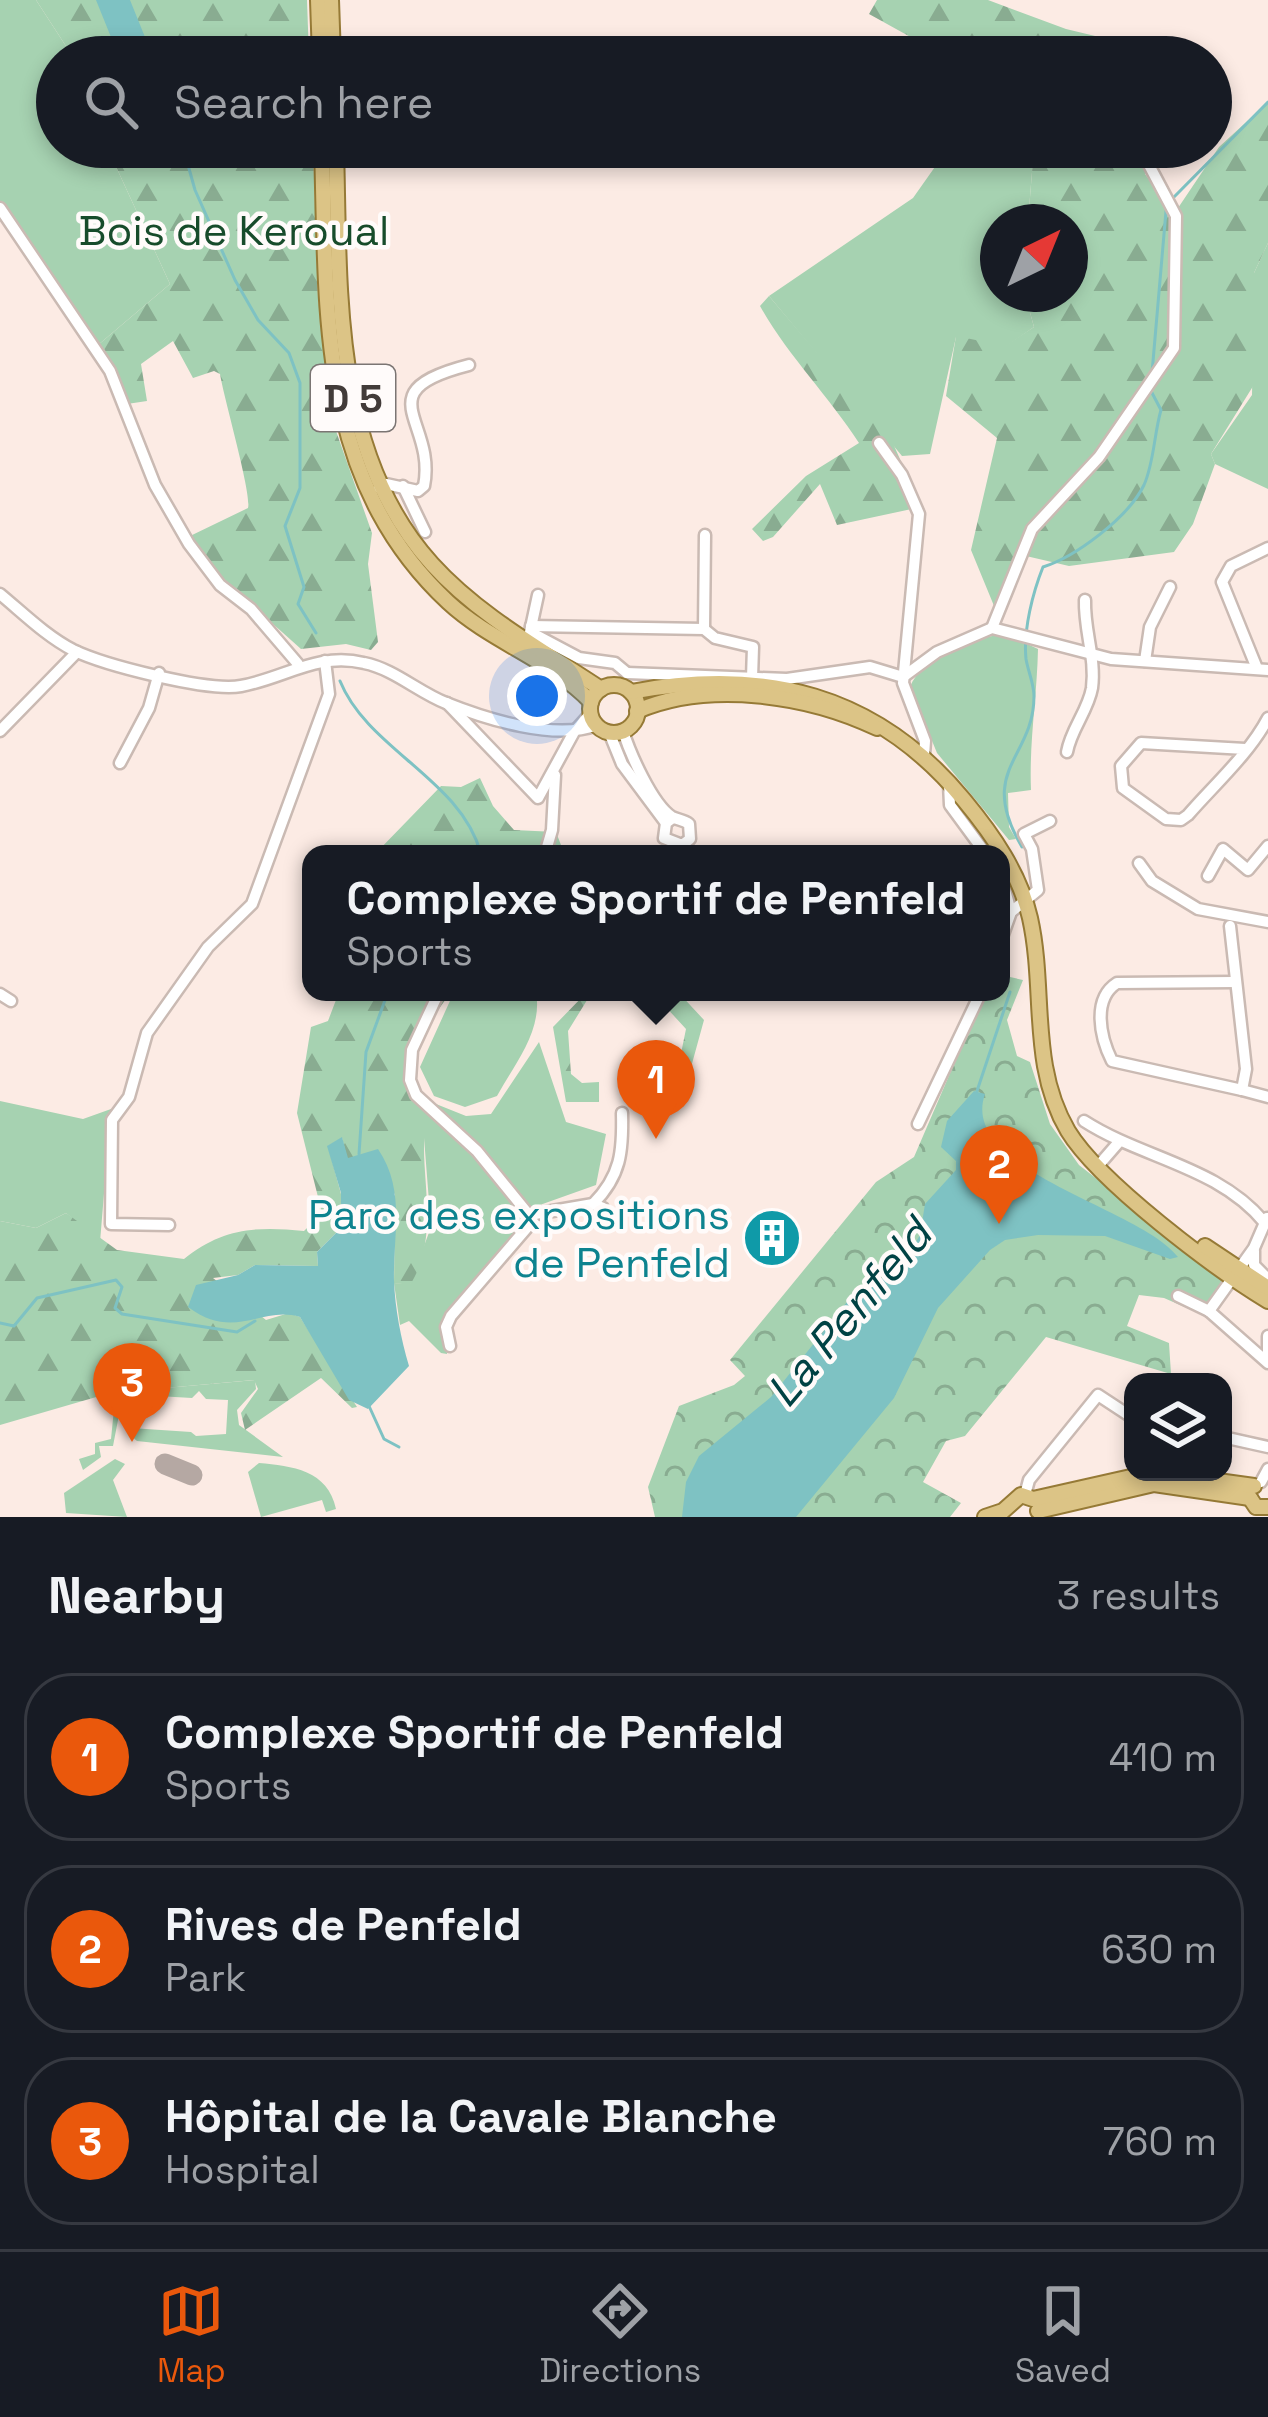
<!DOCTYPE html>
<html lang="en">
<head>
<meta charset="utf-8">
<style>
	body { margin:0; font-family:"Space Grotesk",sans-serif; background:#20242c; color:#f1f3f6 }
	.controls { position:absolute; right:36px; bottom:36px; display:grid; overflow:hidden; border-radius:24px; box-shadow:0 6px 18px #0003 }
	.controls button { width:108px; height:108px; display:grid; place-items:center; padding:0; border:0; border-bottom:3px solid #363941; background:#171b24; color:#f1f3f6; font:60px sans-serif }
	.compass { position:absolute; left:980px; top:204px; width:108px; height:108px; border-radius:50%; background:#171b24; box-shadow:0 6px 18px #0003; rotate:43deg }
	.you { position:absolute; left:537px; top:696px; width:42px; height:42px; margin:-30px; border:9px solid #fff; border-radius:50%; background:#1a73e8; box-shadow:0 0 0 18px #1a73e833 }
	.badge { display:grid; place-items:center; width:78px; height:78px; border-radius:50%; background:#ea580c; color:#fff; font-size:39px; font-weight:700 }
	.pin { position:absolute; translate:-50% -99px; filter:drop-shadow(0 3px 6px #0008) }
	.pin::after { content:''; position:absolute; top:63px; width:42px; height:36px; background:inherit; clip-path:polygon(0 0,100% 0,50% 100%) }
	.popup { position:absolute; left:302px; top:845px; width:708px; height:156px; box-sizing:border-box; display:grid; place-content:center; border-radius:24px; background:#171b24; filter:drop-shadow(0 3px 9px #0005); font-size:39px; white-space:nowrap; color:#9ea1a6 }
	.popup b { font-size:45px; color:#f1f3f6 }
	.popup::after { content:''; position:absolute; left:50%; top:100%; margin-left:-24px; border:24px solid transparent; border-top-color:#171b24 }
	.list { margin:0; padding:0; list-style:none }
	h2 { display:flex; justify-content:space-between; align-items:center; height:156px; margin:0; padding:0 48px; font-size:51px }
	h2 small { font-size:39px; font-weight:400; color:#9ea1a6 }
	.list li { display:grid; grid-template-columns:78px 1fr auto; gap:36px; align-items:center; box-sizing:border-box; height:168px; margin:0 24px 24px; padding:0 24px; border:3px solid #363941; border-radius:48px }
	.list b { display:block; font-size:45px; white-space:nowrap }
	.list p { margin:0; font-size:39px; white-space:nowrap; color:#9ea1a6 }
	.list em { font-size:39px; font-style:normal; color:#9ea1a6 }
	.icon { flex:none; width:66px; height:66px; fill:none; stroke:currentColor; stroke-width:2; stroke-linecap:round; stroke-linejoin:round }
	.map { position:relative; flex:none; width:1268px; height:1517px; overflow:hidden }
	.search { position:absolute; background:#171b24; box-shadow:0 6px 18px #0003; left:36px; right:36px; top:36px; height:132px; display:flex; align-items:center; gap:30px; box-sizing:border-box; padding:0 42px; border-radius:66px; color:#9ea1a6; font-size:45px }
	.sheet { height:732px; background:#171b24 }
	nav { display:flex; justify-content:space-around; align-items:center; box-sizing:border-box; height:168px; border-top:3px solid #363941; background:#171b24; font-size:33px; color:#9ea1a6 }
	nav a { display:grid; justify-items:center; gap:6px }
	nav .on { color:#ea580c }
	.map>svg:first-child { display:block }
	.green { fill:#a6d2b1 }
	.forest { fill:url(#forest-firs) }
	.park { fill:url(#park-crowns) }
	.water { fill:#7ec2c3 }
	.lines { fill:none; stroke-linecap:round; stroke-linejoin:round }
	.stream { stroke:#7ec2c3; stroke-width:3 }
	.taxiway { stroke:#b5a8a3; stroke-width:21 }
	.minor-casing { stroke:#cabab3; stroke-width:15 }
	.major-casing { stroke:#967a36; stroke-width:18 }
	.minor { stroke:#fff; stroke-width:10 }
	.major { stroke:#dcc486; stroke-width:14 }
	.labels { text-anchor:middle; dominant-baseline:central; stroke-width:9; stroke-linejoin:round; paint-order:stroke }
	.shield { fill:#fffbfa; stroke:#7b7573; stroke-width:3 }
	.shield-label { font-size:39px; font-weight:bold; fill:#423b39 }
	.park-label { font-size:42px; fill:#174c2b; stroke:#fffbfa }
	.culture-label { font-size:42px; fill:#0d838f; stroke:#fffbfa; text-anchor:end }
	.water-label { font-size:45px; font-style:italic; fill:#004244; stroke:#fffbfa }
</style>
</head>
<body>
<div class="map">
<svg width="1268" height="1517" viewBox="0 0 1268 1517">
	<defs>
		<pattern id="forest-firs" width="22" height="20" patternUnits="userSpaceOnUse" patternTransform="scale(3)"><rect width="22" height="20" fill="#a6d2b1"/><path d="M5 1l3.5 6h-7zM16 11l3.5 6h-7z" fill="#89ac91"/></pattern>
		<pattern id="park-crowns" width="20" height="18" patternUnits="userSpaceOnUse" patternTransform="scale(3)"><rect width="20" height="18" fill="#a6d2b1"/><path d="M2 6a3 3 0 1 1 6 0M12 15a3 3 0 1 1 6 0" fill="none" stroke="#89ac91"/></pattern>
	</defs>
	<rect width="100%" height="100%" fill="#fcebe4"/>
	<g class="green">
		<polygon points="0,0 36,0 73,57 57,57 57,147 107,147 170,284 98,345 0,204"/>
		<polygon points="949,147 1034,147 1028,222 998,222 998,294 1025,294 1034,327 1005,347 956,337 930,454 902,456 769,296 913,198"/>
		<polygon points="1268,243 1268,489 1215,464 1211,454 1252,395 1254,273"/>
		<path d="M1006 634 1038 649C1037 697 1029 742 1031 790L1008 793 1009 827 1016 839 1009 840 937 753 910 687C922 656 974 637 1006 634Z"/>
		<path d="M454 992H536C543 1031 515 1063 497 1096L465 1107 434 1096 420 1067Z"/>
		<polygon points="539,1042 566,1122 606,1134 596,1185 537,1206 445,1320 447,1354 441,1353 409,1321 400,1325 394,1283 410,1284 431,1227 423,1125 436,1104 466,1116 491,1114"/>
		<polygon points="0,1101 83,1119 111,1109 100,1242 66,1213 36,1228 0,1221"/>
		<polygon points="255,1380 256,1389 237,1410 239,1425 283,1457 137,1441 130,1435 131,1428 191,1432 196,1436 226,1434 228,1400 206,1399 199,1391 192,1398 123,1394 113,1446 99,1446 101,1457 83,1470 79,1459 95,1454 95,1443 111,1439 115,1399 109,1393"/>
		<polygon points="115,1459 125,1464 113,1480 127,1517 66,1513 64,1493"/>
		<path d="M259 1463C292 1466 328 1470 336 1509L326 1512 322 1500 261 1517 248 1472Z"/>
	</g>
	<g class="forest">
		<polygon points="36,0 307,0 309,57 73,57"/>
		<polygon points="877,0 988,0 1066,29 1141,47 1147,57 933,57 934,50 869,14"/>
		<polygon points="1268,102 1268,243 1254,273 1255,383 1211,454 1215,464 1193,524 1174,552 1069,566 1026,556 999,618 971,550 997,438 946,396 956,336 1005,346 1034,327 1025,294 1070,294 1070,222 1028,222 1034,147 1147,147 1145,174 1171,210 1178,208 1219,147"/>
		<path d="M107 147H313L318 298 336 431 372 533 368 564 378 642 371 650 346 644 301 649 216 573 188 537 248 508C252 494 224 399 220 374L214 371 193 378 173 341 141 364 147 401 127 404 98 345 170 284Z"/>
		<path d="M769 296 892 441 921 507 837 525 820 484 773 537 763 541 752 529 806 476 859 443C828 395 788 356 760 306Z"/>
		<polygon points="480,778 493,806 514,830 556,832 561,845 557,854 375,854 441,786 461,787"/>
		<path d="M339 992H451L417 1039 410 1080 432 1110C409 1148 447 1227 410 1285L394 1283 395 1194 347 1158 342 1138 328 1146 341 1194V1228L317 1252 318 1266 255 1265 238 1275 213 1278 266 1320 289 1313 300 1317 357 1407 352 1408 321 1378 245 1430 241 1413 258 1389 254 1380 110 1393 0 1425V1221L36 1228 66 1213 117 1250 184 1259C222 1228 257 1226 304 1231L322 1213 297 1113 311 1027 328 1021Z"/>
		<polygon points="587,992 592,992 568,1031 571,1074 582,1083 599,1082 599,1102 566,1102 553,1027"/>
		<polygon points="652,992 678,992 704,1020 682,1100 649,1099 650,1080 677,1073 686,1029"/>
	</g>
	<polygon class="park" points="1001,975 1023,980 1007,1020 1017,1056 1030,1062 1050,1124 1079,1165 1226,1280 1203,1315 1164,1298 1139,1295 1127,1326 1169,1343 1171,1374 1046,1337 965,1436 946,1441 923,1482 961,1503 950,1517 655,1517 648,1487 679,1406 734,1385 745,1376 730,1360 876,1182 914,1157 985,992 1001,992"/>
	<g class="water">
		<polygon points="96,0 130,0 151,52 119,57"/>
		<path d="M974 1091 985 1094C958 1171 1140 1207 1178 1257L1170 1259 1105 1236 1038 1235 1005 1240 990 1250 938 1308 894 1398 796 1517H682L686 1482 699 1456 771 1397 851 1297 877 1283 910 1252 920 1235 925 1204 956 1170V1161L941 1147 947 1121Z"/>
		<path d="M342 1137 348 1158 378 1149C406 1190 393 1234 394 1280 395 1309 401 1339 409 1366L368 1409 349 1400 300 1317C262 1305 235 1342 188 1307L196 1285 238 1275 255 1265 318 1266 317 1252 341 1228V1193L327 1146Z"/>
	</g>
	<g class="lines">
		<g class="stream">
			<polyline points="183,147 195,190 235,280 258,320 289,353 300,383 300,488 285,526 304,587 298,604 316,633"/>
			<polyline points="1174,197 1268,102"/>
			<polyline points="1152,373 1166,211"/>
			<path d="M340 681C368 750 461 779 481 854"/>
			<path d="M1022 847C976 769 1034 759 1034 696 1034 684 1028 671 1026 659 1023 630 1033 592 1043 567 1075 557 1128 518 1144 485 1154 463 1154 434 1161 410L1150 389"/>
			<polyline points="977,1091 1010,992"/>
			<polyline points="359,1154 366,1052 388,992"/>
			<polyline points="0,1323 14,1326 37,1298 116,1280 122,1287 115,1308 122,1314 237,1332 255,1321"/>
			<polyline points="369,1406 384,1439 399,1447"/>
		</g>
		<polyline class="taxiway" points="165,1464 192,1475"/>
		<defs>
			<g id="minor">
				<polyline points="0,208 110,371 155,485 189,544 220,585 251,609 298,664"/>
				<polyline points="879,443 902,475 919,514 903,683 925,741 924,755"/>
				<polyline points="403,486 425,532"/>
				<path d="M379 488 386 484 418 491 424 486C437 420 364 392 469 365"/>
				<path d="M0 594C23 613 46 636 73 650 104 665 208 692 241 686 285 678 317 652 364 663 394 669 418 692 446 703 486 719 555 741 597 725"/>
				<polyline points="538,595 530,632 579,658 615,663 627,673"/>
				<polyline points="531,626 704,629 715,638 753,647 752,678"/>
				<polyline points="992,628 1032,529 1099,457 1174,348 1176,216 1148,163 1152,147"/>
				<polyline points="704,629 705,535"/>
				<polyline points="1145,661 1150,627 1170,587"/>
				<polyline points="1256,666 1222,582 1231,566 1268,548"/>
				<polyline points="627,673 787,679 870,667 903,677"/>
				<polyline points="903,677 937,652 992,628 1111,659 1268,670"/>
				<polyline points="447,703 538,798 574,732 590,714"/>
				<polyline points="0,731 77,652"/>
				<path d="M623 731C630 753 652 804 672 817 678 820 684 820 689 824L690 839 682 845 664 838 666 823 673 818"/>
				<polyline points="609,732 622,764 666,823"/>
				<path d="M1245 749 1141 743 1121 766 1123 788 1166 819 1181 820 1188 815C1214 785 1249 754 1268 718"/>
				<path d="M1067 752C1071 729 1088 711 1092 688 1096 658 1084 631 1085 600"/>
				<polyline points="120,763 149,708 159,673"/>
				<polyline points="949,784 950,805 986,854"/>
				<polyline points="545,854 552,830 555,775"/>
				<polyline points="1139,863 1152,881 1198,909 1268,922"/>
				<polyline points="1001,875 1011,912"/>
				<polyline points="1208,876 1223,849 1248,870 1268,846"/>
				<polyline points="1230,926 1246,1069 1242,1090 1268,1097"/>
				<polyline points="1001,940 1011,912 1038,890 1032,849 1024,834 1050,821"/>
				<path d="M1234 982 1117 983C1092 999 1100 1037 1112 1061L1242 1090"/>
				<polyline points="439,992 412,1050 410,1080 416,1095 477,1151 529,1215"/>
				<polyline points="0,994 11,1001"/>
				<path d="M1084 1121C1143 1159 1218 1166 1265 1223"/>
				<polyline points="918,1124 981,992"/>
				<polyline points="1098,1166 1118,1143"/>
				<path d="M593 1204C621 1176 623 1151 622 1113"/>
				<polyline points="529,1215 593,1204 603,1208"/>
				<polyline points="169,1225 111,1224 112,1120 129,1097 147,1033 208,947 252,904 329,694 325,661"/>
				<polyline points="1254,1251 1254,1265 1268,1279"/>
				<polyline points="1178,1296 1209,1311"/>
				<polyline points="1209,1311 1254,1248 1267,1218"/>
				<polyline points="1209,1311 1268,1363"/>
				<polyline points="1268,1336 1268,1358"/>
				<polyline points="450,1346 446,1327 451,1316 531,1223 529,1215"/>
				<polyline points="1223,1437 1268,1447"/>
				<polyline points="1261,1482 1268,1469"/>
				<polyline points="1025,1495 1029,1480 1098,1395 1133,1418"/>
			</g>
			<g id="major">
				<polyline points="318,0 320,57"/>
				<polyline points="331,0 333,57"/>
				<path d="M322 147C327 313 317 479 448 602 491 642 551 660 591 702"/>
				<path d="M336 147C340 288 331 453 432 564 479 616 544 651 601 689"/>
				<circle cx="614" cy="709" r="24"/>
				<path d="M631 692C764 666 877 694 964 800 993 835 1020 874 1030 918 1046 990 1029 1065 1068 1131 1099 1182 1215 1269 1268 1301"/>
				<path d="M637 711C709 680 808 695 877 728"/>
				<polyline points="1205,1246 1268,1288"/>
				<polyline points="1250,1498 1256,1507 1268,1507"/>
				<polyline points="1038,1511 1154,1484 1250,1498"/>
				<polyline points="985,1517 1003,1511 1021,1495 1033,1499 1153,1472 1254,1486"/>
			</g>
		</defs>
		<use href="#minor" class="minor-casing"/>
		<use href="#major" class="major-casing"/>
		<use href="#minor" class="minor"/>
		<use href="#major" class="major"/>
	</g>
	<defs>
		<symbol id="building-disc" viewBox="-11 -11 22 22"><circle r="9.5" fill="#0f9aa8" stroke="#fffbfa"/><path d="M-4-6H4V6H1V3H-1V6H-4ZM-2.5-4.3h1.7v1.8h-1.7ZM.8-4.3h1.7v1.8H.8ZM-2.5-1h1.7V.8h-1.7ZM.8-1h1.7V.8H.8Z" fill="#fff"/></symbol>
	</defs>
	<g fill-rule="evenodd">
		<use href="#building-disc" x="739" y="1205" width="66" height="66"/>
	</g>
	<g class="labels">
		<rect class="shield" x="311" y="365" width="84" height="66" rx="9"/>
		<g class="shield-label">
			<text x="353" y="398">D 5</text>
		</g>
		<g class="park-label">
			<text x="234" y="230">Bois de Keroual</text>
		</g>
		<g class="culture-label">
			<text x="730" y="1214">Parc des expositions<tspan x="730" dy="48">de Penfeld</tspan></text>
		</g>
		<g class="water-label">
			<text transform="translate(849 1313) rotate(-50)">La Penfeld</text>
		</g>
	</g>
</svg>
<div class="controls">
<button><svg class="icon" aria-label="layers" viewBox="0 0 24 24"><path d="M12 4l9 5-9 5-9-5zM3 14l9 5 9-5"/></svg></button>
</div>
<svg class="compass" viewBox="-18 -18 36 36"><path d="M0-13l5 13h-10z" fill="#e53935"/><path d="M0 13l5-13h-10z" fill="#9ea1a6"/></svg>
<div class="you"></div>
<div class="pin badge" style="left:656px;top:1139px">1</div>
<div class="popup"><b>Complexe Sportif de Penfeld</b>Sports</div>
<div class="pin badge" style="left:999px;top:1224px">2</div>
<div class="pin badge" style="left:132px;top:1442px">3</div>
<div class="search"><svg class="icon" aria-label="search" viewBox="0 0 24 24"><circle cx="10" cy="10" r="6"/><path d="M15 15l6 6"/></svg>Search here</div>
</div>
<section class="sheet">
<h2>Nearby<small>3 results</small></h2>
<ul class="list">
<li><span class="badge">1</span><div><b>Complexe Sportif de Penfeld</b><p>Sports</p></div><em>410 m</em></li>
<li><span class="badge">2</span><div><b>Rives de Penfeld</b><p>Park</p></div><em>630 m</em></li>
<li><span class="badge">3</span><div><b>Hôpital de la Cavale Blanche</b><p>Hospital</p></div><em>760 m</em></li>
</ul>
</section>
<nav>
<a class="on"><svg class="icon" aria-label="map" viewBox="0 0 24 24"><path d="M3 6l6-2 6 2 6-2v14l-6 2-6-2-6 2zM9 4v14M15 6v14"/></svg>Map</a>
<a><svg class="icon" aria-label="directions" viewBox="0 0 24 24"><path d="M12 3l9 9-9 9-9-9zM9 14v-3h6M13 9l2 2-2 2"/></svg>Directions</a>
<a><svg class="icon" aria-label="saved" viewBox="0 0 24 24"><path d="M7 4h10v16l-5-4-5 4z"/></svg>Saved</a>
</nav>
</body>
</html>
